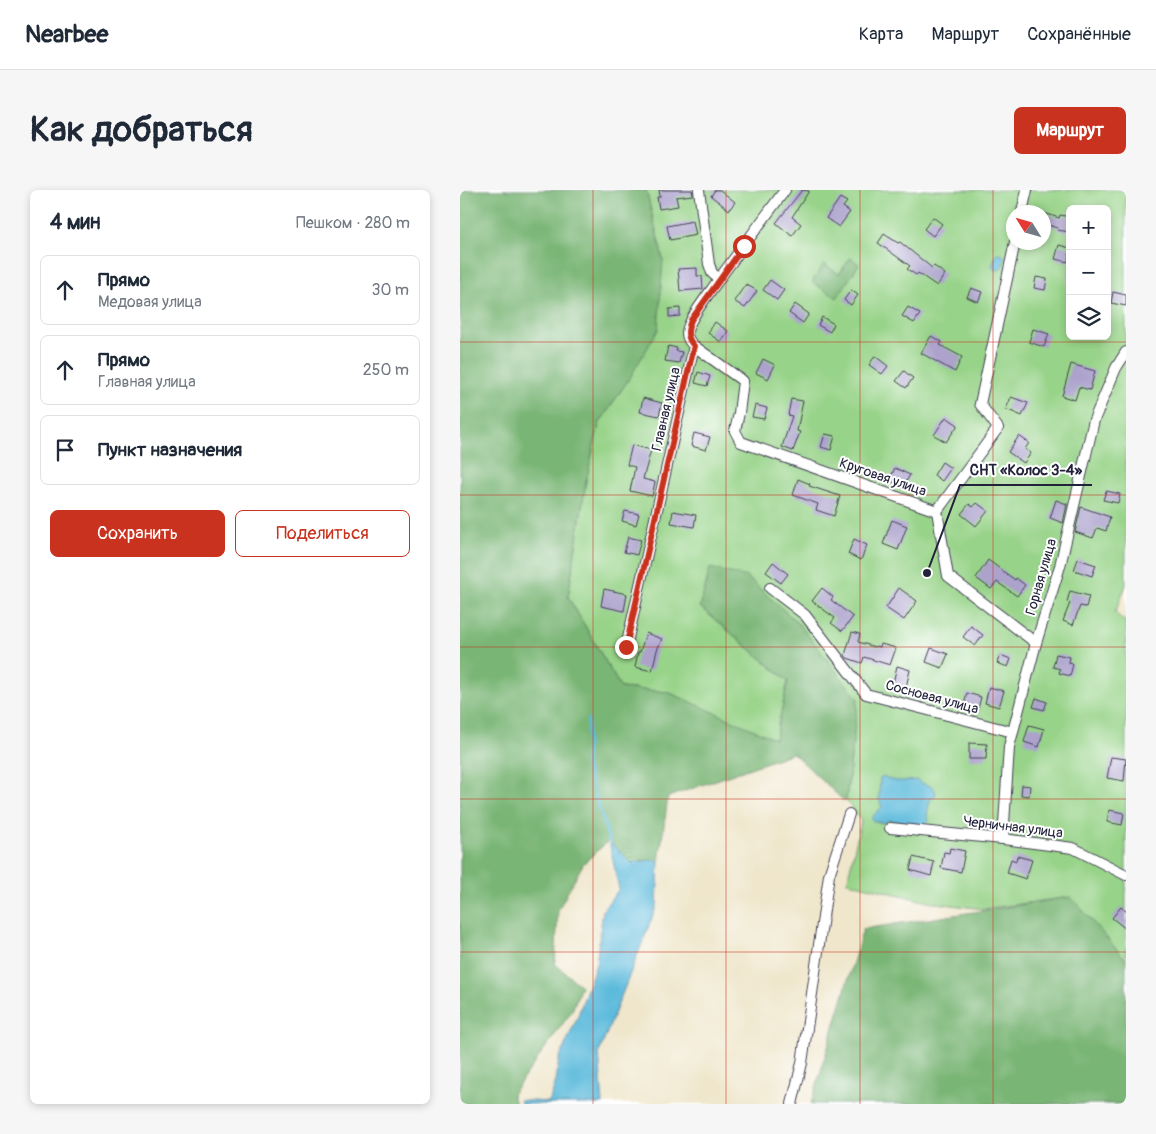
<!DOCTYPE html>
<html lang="ru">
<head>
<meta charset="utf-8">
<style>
	body { margin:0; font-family:Pangolin,sans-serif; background:#f6f6f7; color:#1f2937 }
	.controls { position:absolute; right:15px; top:15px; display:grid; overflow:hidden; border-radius:8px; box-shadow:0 2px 8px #0003 }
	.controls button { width:45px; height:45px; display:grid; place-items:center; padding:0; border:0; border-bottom:1px solid #e0e1e3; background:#fff; color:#1f2937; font:25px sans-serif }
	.compass { position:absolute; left:546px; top:15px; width:45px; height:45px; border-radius:50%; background:#fff; box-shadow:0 2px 8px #0003; rotate:307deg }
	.stop { position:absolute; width:15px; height:15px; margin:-11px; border:4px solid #c8321e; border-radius:50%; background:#fff }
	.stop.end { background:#c8321e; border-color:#fff; box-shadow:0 1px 5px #0008 }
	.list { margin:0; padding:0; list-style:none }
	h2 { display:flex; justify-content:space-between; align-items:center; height:65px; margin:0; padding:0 20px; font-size:21px }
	h2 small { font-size:16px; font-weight:400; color:#747a83 }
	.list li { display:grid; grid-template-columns:32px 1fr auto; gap:15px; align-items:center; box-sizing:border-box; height:70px; margin:0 10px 10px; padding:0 10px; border:1px solid #e0e1e3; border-radius:8px }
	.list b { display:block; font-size:19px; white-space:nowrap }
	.list p { margin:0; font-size:16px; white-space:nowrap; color:#747a83 }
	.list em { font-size:16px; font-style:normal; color:#747a83 }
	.actions { display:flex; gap:10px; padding:15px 20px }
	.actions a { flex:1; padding:11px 0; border:1px solid #c8321e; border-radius:8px; text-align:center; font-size:18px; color:#c8321e }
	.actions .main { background:#c8321e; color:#fff }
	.icon { flex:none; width:28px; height:28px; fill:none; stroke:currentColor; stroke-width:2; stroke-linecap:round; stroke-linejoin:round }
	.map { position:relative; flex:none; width:666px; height:914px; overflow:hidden; border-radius:8px }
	header { display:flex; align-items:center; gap:30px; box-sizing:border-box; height:70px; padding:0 25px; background:#fff; border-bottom:1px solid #e0e1e3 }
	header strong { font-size:24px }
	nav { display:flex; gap:28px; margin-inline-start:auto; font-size:18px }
	.intro { display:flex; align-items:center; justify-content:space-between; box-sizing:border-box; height:120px; padding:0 30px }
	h1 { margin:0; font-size:35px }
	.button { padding:12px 22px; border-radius:8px; background:#c8321e; color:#fff; font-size:18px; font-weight:700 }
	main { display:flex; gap:30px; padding:0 30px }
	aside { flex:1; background:#fff; border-radius:8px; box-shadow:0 2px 8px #0003 }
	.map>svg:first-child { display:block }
	.green { fill:#97d388; stroke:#5c7a62; fill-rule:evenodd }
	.forest { fill:#79b574; stroke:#4e6c58 }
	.water { fill:#5cbadb; stroke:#3f6e8b }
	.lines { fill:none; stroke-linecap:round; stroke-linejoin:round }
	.stream { stroke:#5cbadb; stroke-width:3 }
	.building { fill:#aca2cc }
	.minor-casing { stroke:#413f51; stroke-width:12 }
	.minor { stroke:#fff; stroke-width:10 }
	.route { stroke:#c8321e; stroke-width:6 }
	.grid { fill:none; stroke:#c8321e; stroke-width:1; stroke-opacity:0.55 }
	.labels { text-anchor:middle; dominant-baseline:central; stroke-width:4; stroke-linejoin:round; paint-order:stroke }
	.street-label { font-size:14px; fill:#22223b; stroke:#fff }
	.leader { fill:none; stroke:#22223b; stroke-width:2 }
	.callout-dot { fill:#22223b; stroke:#fff; stroke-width:2 }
	.callout-label { font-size:15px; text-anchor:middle; font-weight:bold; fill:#22223b; stroke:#fff; stroke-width:4; stroke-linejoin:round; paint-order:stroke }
</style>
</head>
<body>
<header>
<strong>Nearbee</strong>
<nav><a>Карта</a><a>Маршрут</a><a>Сохранённые</a></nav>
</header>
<div class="intro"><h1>Как добраться</h1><a class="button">Маршрут</a></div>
<main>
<aside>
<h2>4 мин<small>Пешком · 280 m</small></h2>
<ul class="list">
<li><svg class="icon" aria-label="ahead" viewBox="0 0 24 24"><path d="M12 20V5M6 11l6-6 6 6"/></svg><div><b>Прямо</b><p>Медовая улица</p></div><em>30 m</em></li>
<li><svg class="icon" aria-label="ahead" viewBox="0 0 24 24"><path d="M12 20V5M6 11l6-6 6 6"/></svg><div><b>Прямо</b><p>Главная улица</p></div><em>250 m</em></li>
<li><svg class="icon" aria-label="arrive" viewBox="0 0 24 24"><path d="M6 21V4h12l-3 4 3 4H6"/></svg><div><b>Пункт назначения</b></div></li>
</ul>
<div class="actions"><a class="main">Сохранить</a><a>Поделиться</a></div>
</aside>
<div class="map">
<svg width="666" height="914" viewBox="0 0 666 914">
	<rect width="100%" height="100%" fill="#fff"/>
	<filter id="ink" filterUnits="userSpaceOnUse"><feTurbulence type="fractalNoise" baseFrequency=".02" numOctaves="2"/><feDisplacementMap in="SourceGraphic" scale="10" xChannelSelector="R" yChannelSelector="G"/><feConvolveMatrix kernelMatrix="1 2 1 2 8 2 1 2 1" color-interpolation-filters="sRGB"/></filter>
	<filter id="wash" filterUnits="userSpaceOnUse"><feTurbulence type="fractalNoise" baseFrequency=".0096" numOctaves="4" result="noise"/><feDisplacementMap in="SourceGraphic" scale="20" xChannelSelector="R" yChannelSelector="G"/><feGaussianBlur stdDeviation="1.12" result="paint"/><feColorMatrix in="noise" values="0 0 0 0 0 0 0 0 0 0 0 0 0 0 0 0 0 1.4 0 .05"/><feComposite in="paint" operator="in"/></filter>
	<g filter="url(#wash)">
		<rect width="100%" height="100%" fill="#efe6cb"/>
		<path class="green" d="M186 0H666V395L655 423 666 432V770L610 707 523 719 468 712 387 692 401 631 386 610 398 509 240 417 328 491 315 550 208 502 161 498 108 407 126 291 139 234 172 184 203 69ZM610 19H647V146H610ZM554 22H584V52H554Z"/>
		<g class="forest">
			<polygon points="0,0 186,0 203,69 198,140 172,184 139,234 126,291 108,407 161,498 208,502 315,549 328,491 240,417 250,378 287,387 339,434 398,509 386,610 384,611 333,563 208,607 199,671 191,670 171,673 148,651 123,674 98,720 95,774 121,796 112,821 52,904 55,914 0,914"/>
			<polygon points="390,68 399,74 377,108 352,92 364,74 379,84"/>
			<polygon points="611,707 666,770 666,914 351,914 403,739"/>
		</g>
		<g class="water">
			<polygon points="539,63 543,65 545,69 542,77 538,80 535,80 532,77 536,64"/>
			<path d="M423 586C434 593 445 591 457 590L461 593 473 597 476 602 475 606 470 610 467 624 469 631 465 635 428 630 424 633 413 631 412 627 422 617 419 609 420 588Z"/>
			<polygon points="149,651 171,673 191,670 199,671 197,715 139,863 143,914 61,914 59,910 89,912 96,891 99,869 117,828 136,774 143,720 159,699"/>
		</g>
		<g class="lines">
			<g class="stream">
				<polyline points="128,529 126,576 150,653"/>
				<polyline points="665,914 666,908"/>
			</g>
		</g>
		<g id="blocks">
			<g class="building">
				<polygon points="199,0 232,0 233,5 216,7 218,16 199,19 197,7 200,7"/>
				<polygon points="255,0 260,0 275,12 269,20 251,6"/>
				<polygon points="342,0 349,1 332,27 341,34 332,46 316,33"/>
				<polygon points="380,8 387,12 383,17 390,22 379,37 366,28"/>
				<polygon points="584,23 599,28 600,25 610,27 610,42 597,40 598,38 584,34"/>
				<polygon points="473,27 482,34 473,46 464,39"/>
				<polygon points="233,31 236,45 210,50 207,36"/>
				<polygon points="424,44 438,53 440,52 472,78 474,76 485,84 477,96 458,83 456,85 447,79 450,76 418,53"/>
				<polygon points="599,55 610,58 608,72 595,69"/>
				<polygon points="237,78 237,86 242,86 243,99 220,101 218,79"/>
				<polygon points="576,87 587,89 585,100 574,98"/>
				<polygon points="310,90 324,100 317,110 303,100"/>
				<polygon points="286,94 297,101 285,118 274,111"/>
				<polygon points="511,98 522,102 518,112 507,107"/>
				<polygon points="391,100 398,105 391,115 384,110"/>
				<polygon points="653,102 666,105 666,116 651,113"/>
				<polygon points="335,114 349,124 343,133 329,123"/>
				<polygon points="448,117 460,124 454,133 442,126"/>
				<polygon points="220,118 220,126 209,127 209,119"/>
				<polygon points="362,127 374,134 370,142 358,135"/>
				<polygon points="255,132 268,141 261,152 248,143"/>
				<polygon points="573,139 589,144 584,157 569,152"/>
				<polygon points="471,146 482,152 480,155 502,167 495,182 461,163"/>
				<polygon points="208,156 217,158 216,161 222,162 219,173 205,171"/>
				<polygon points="415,166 428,176 422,184 409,175"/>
				<polygon points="303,169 315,175 308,189 296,183"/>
				<polygon points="611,174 635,181 630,200 619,197 615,210 602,206"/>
				<polygon points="444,181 453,188 446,198 436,191"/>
				<polygon points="238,182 250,186 247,196 235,193"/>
				<polygon points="551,207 568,213 562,226 546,219"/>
				<polygon points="183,208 202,213 199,226 180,222"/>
				<polygon points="331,209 343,211 337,241 340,242 333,261 322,257 332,226 328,225"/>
				<polygon points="295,215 307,218 304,229 292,227"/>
				<polygon points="486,227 498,235 486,252 474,245"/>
				<polygon points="234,243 250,247 246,260 231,256"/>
				<polygon points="365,244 375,246 371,260 361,257"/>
				<polygon points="559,246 569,253 565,259 571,263 564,273 548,262"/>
				<polygon points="172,255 191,260 183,289 195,292 192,306 170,301 175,277 167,275"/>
				<polygon points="482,272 491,278 482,291 474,285"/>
				<polygon points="435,278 450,285 443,297 429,290"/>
				<polygon points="338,289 350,294 349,296 380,306 374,326 356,320 358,314 333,305"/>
				<polygon points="646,301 660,304 658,313 643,310"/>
				<polygon points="596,310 607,314 603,333 590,328"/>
				<polygon points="517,313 528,321 516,336 501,324 509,314 513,317"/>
				<polygon points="621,317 650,327 646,341 637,338 633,348 615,342"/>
				<polygon points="165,321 179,324 176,335 162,331"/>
				<polygon points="213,321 236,325 234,337 211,333"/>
				<polygon points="432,330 447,336 438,360 423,354"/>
				<polygon points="168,347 181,350 177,365 164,362"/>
				<polygon points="394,349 407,355 401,370 388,364"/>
				<polygon points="618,369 636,375 632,386 614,380"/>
				<polygon points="528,370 555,390 556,388 565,395 557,406 537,392 531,399 516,388"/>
				<polygon points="313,372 328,384 321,393 306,382"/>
				<polygon points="362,398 373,407 371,410 393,427 382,441 371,433 375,428 352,411"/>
				<polygon points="439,398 457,411 444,430 426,418"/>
				<polygon points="144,399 167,404 164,421 141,416"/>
				<polygon points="610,401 629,406 626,417 620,416 613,435 603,431 610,413 607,412"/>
				<polygon points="511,436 523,445 515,456 503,447"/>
				<polygon points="392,442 400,444 398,452 415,457 416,456 420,457 421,454 436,458 430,475 404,467 402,473 387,468 385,465"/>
				<polygon points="186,443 202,449 197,460 192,481 175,477 178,462 180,462"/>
				<polygon points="471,458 488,464 482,478 466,472"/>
				<polygon points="596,464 610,467 609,473 613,474 610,486 599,483 600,479 593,477"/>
				<polygon points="540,465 551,469 548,477 537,473"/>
				<polygon points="437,476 450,480 446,497 433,493"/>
				<polygon points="529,497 544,501 539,517 525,513"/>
				<polygon points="507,503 521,507 517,523 503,519"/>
				<polygon points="576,508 587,512 584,520 573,517"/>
				<polygon points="569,535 584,539 579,557 564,552"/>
				<polygon points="509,553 527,554 526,569 509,569"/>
				<polygon points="651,567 666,569 664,591 647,588"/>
				<polygon points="562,595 570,596 569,606 561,605"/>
				<polygon points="649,620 664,623 662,635 647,632"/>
				<polygon points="490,658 505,661 501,682 481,678 484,662 489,663"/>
				<polygon points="557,666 572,670 566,689 547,683 551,669 556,671"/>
				<polygon points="453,667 474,672 471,686 450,680"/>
				<polygon points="661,717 666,721 666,739 652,728"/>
			</g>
		</g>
	</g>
	<g filter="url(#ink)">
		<use href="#blocks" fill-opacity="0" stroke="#413f51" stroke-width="1"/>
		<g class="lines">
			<defs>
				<g id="minor">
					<polyline points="562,22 567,0"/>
					<polyline points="259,89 325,0"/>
					<polyline points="234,156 283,191 279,223 275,241 281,252 477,321 538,238 520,214 555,52"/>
					<polyline points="477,321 488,386 576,453 600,376 634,230 656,178 666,162"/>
					<polyline points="310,398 345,425 406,504 553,542"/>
					<path d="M166 457 234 156C230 152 227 149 227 143 227 130 252 100 259 89L252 83 249 74 239 0"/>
					<polyline points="430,638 543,649 613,658 666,685"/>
					<polyline points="543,649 549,557 576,453"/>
					<polyline points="332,914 342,873 369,685 389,624"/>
				</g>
			</defs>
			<use href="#minor" class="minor-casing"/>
			<use href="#minor" class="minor"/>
		</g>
	</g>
	<g class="lines" filter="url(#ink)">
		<path class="route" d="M166 457 234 156C226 147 227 141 231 130L284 56"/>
	</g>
	<path class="grid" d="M133 0V914M266 0V914M400 0V914M533 0V914M0 152H666M0 305H666M0 457H666M0 609H666M0 762H666"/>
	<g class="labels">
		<g class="street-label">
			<text transform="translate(206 219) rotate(-77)">Главная улица</text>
			<text transform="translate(423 287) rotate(19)">Круговая улица</text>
			<text transform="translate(581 387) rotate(-74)">Горная улица</text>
			<text transform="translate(472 507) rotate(15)">Сосновая улица</text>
			<text transform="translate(553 637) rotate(7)">Черничная улица</text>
		</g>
	</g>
	<path class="leader" d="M467 383L500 295H632"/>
	<circle class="callout-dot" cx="467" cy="383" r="5"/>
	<g class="callout-label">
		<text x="566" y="285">СНТ «Колос 3-4»</text>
	</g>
</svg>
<div class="controls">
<button>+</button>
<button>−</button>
<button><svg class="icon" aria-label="layers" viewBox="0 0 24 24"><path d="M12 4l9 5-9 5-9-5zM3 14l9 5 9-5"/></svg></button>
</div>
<svg class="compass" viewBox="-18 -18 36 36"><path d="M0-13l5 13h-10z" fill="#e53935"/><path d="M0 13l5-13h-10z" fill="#747a83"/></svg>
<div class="stop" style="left:284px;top:56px"></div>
<div class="stop end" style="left:166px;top:457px"></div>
</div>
</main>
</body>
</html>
